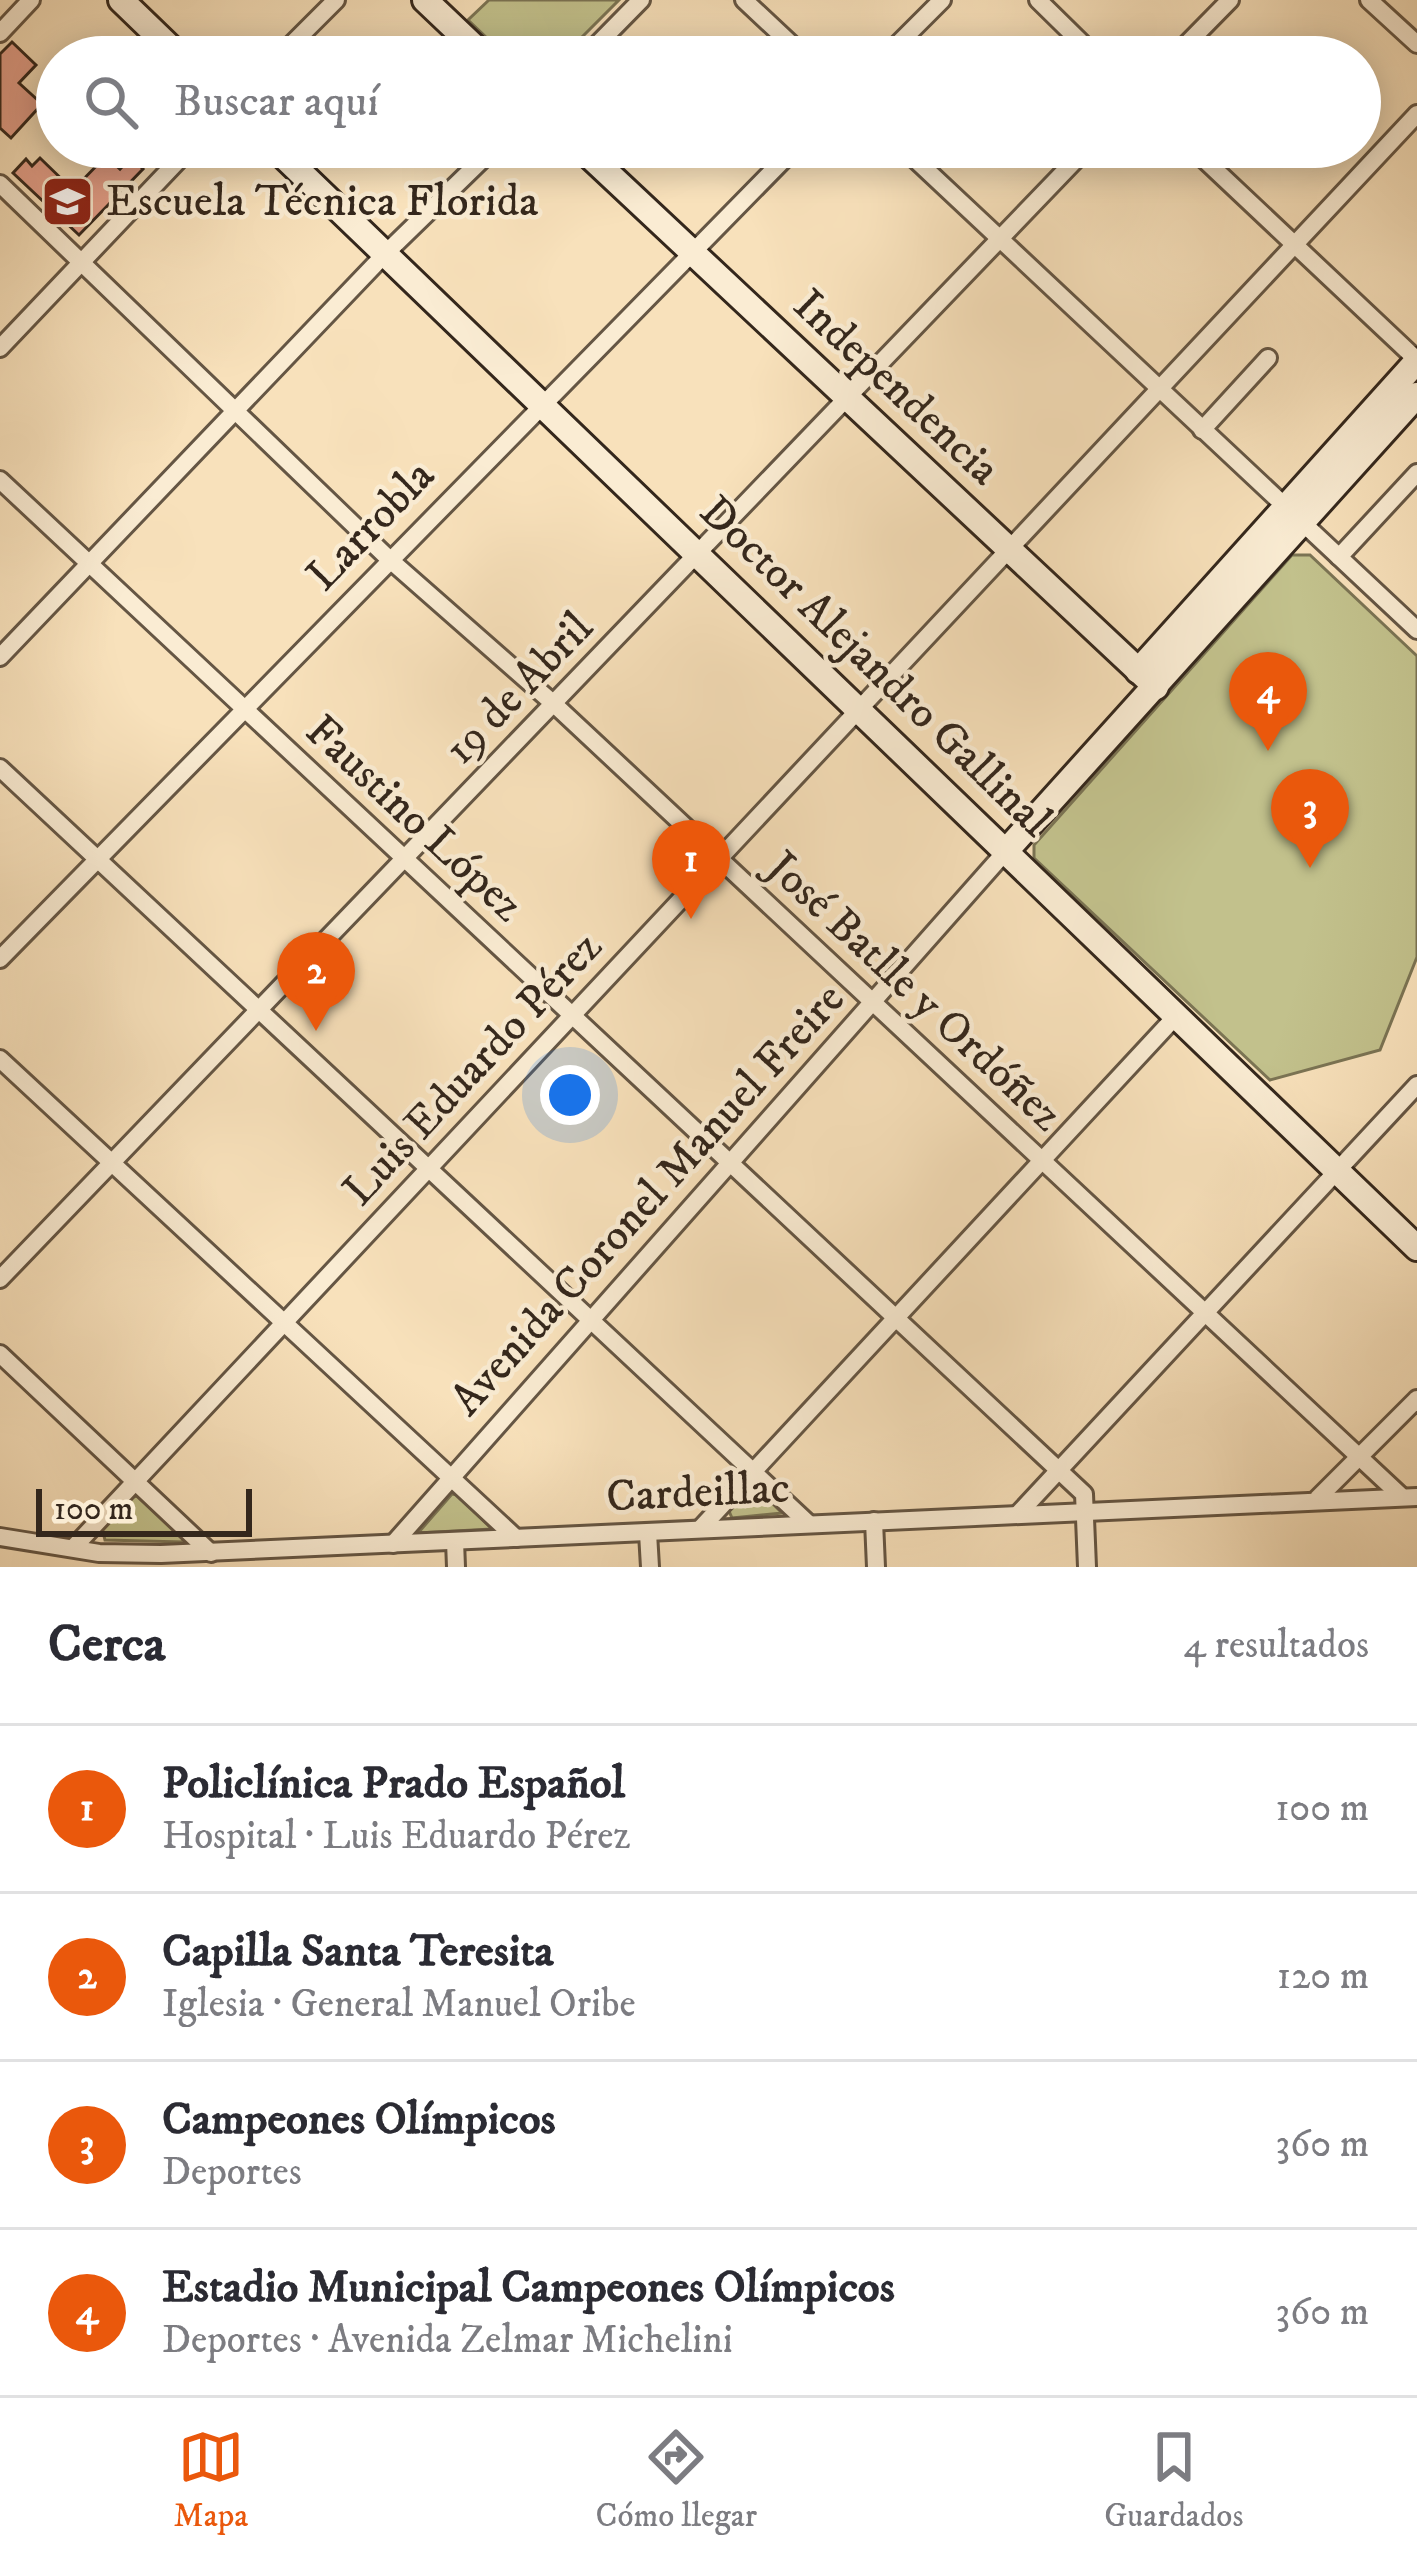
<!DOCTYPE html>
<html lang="es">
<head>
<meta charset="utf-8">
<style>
	body { margin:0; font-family:"IM FELL DW Pica",serif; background:#f2f2f3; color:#2b2b33 }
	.scale { position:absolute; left:36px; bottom:30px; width:216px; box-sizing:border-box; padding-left:12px; border:6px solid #34271c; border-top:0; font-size:33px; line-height:42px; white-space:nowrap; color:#34271c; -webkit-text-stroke:9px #faecd3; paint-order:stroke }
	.you { position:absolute; left:570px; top:1095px; width:42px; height:42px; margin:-30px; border:9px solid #fff; border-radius:50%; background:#1a73e8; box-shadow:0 0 0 18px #1a73e833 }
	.badge { display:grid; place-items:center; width:78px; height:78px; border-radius:50%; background:#ea580c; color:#fff; font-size:39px; font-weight:700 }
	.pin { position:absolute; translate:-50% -99px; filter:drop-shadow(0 3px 6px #0008) }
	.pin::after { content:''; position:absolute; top:63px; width:42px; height:36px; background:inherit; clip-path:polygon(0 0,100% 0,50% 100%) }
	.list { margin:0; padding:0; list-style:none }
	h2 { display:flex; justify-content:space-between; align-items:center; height:156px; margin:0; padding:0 48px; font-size:51px }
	h2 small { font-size:39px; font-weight:400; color:#7c7c81 }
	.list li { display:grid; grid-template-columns:78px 1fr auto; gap:36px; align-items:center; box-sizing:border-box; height:168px; padding:0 48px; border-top:3px solid #e1e1e2 }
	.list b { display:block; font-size:45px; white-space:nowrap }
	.list p { margin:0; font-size:39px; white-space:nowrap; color:#7c7c81 }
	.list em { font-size:39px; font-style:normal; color:#7c7c81 }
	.icon { flex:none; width:66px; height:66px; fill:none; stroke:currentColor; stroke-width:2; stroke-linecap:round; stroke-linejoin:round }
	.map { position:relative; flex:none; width:1417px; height:1567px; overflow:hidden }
	.search { position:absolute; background:#fff; box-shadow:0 6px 30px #0003; left:36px; right:36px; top:36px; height:132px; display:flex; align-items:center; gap:30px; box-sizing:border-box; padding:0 42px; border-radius:66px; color:#7c7c81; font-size:45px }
	.sheet { height:828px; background:#fff }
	nav { display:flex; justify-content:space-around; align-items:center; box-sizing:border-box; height:168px; border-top:3px solid #e1e1e2; background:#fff; font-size:33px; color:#7c7c81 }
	nav a { display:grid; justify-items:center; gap:6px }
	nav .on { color:#ea580c }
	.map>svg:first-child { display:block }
	.green { fill:#c2c18c; stroke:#7b7454; stroke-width:3 }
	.building { fill:#e5a08b; stroke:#34271c; stroke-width:3 }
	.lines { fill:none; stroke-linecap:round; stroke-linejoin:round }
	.street-casing { stroke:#655644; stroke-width:22 }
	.secondary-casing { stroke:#34271c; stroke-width:30 }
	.street { stroke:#faecd3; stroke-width:16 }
	.secondary { stroke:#faecd3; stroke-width:24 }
	.labels { text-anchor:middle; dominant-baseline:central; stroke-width:9; stroke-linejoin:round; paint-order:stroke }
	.poi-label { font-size:45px; fill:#34271c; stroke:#faecd3; text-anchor:start }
	.street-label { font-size:45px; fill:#34271c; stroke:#faecd3 }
</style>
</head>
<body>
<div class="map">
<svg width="1417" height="1567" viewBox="0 0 1417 1567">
	<rect width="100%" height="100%" fill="#f8e1bb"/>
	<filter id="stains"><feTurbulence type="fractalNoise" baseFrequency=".00167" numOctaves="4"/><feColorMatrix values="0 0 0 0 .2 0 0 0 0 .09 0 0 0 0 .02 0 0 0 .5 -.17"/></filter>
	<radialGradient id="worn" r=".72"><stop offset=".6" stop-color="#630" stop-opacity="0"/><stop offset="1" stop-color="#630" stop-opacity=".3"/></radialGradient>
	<g class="green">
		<polygon points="489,0 619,0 562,57 507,57 468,20"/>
		<polygon points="1292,555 1310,555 1417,656 1417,957 1380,1050 1270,1080 1034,858 1034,845"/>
		<polygon points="755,1486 782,1513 732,1518 729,1511"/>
		<polygon points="452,1494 458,1495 492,1529 418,1533"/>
		<polygon points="137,1496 183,1537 183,1542 105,1540 102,1528 128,1498"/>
	</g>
	<g class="building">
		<polygon points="12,42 36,65 19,83 42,104 11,138 0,128 0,54"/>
		<polygon points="106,156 120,169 131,157 143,169 79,235 13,173 26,159 32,166 40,158 73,190"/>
	</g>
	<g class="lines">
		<defs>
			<g id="street">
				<polyline points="744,0 805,57"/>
				<polyline points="1038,0 1096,57"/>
				<polyline points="1369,0 1417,44"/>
				<polyline points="0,33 31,0"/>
				<polyline points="279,57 336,0"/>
				<polyline points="585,57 641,0"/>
				<polyline points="885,57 942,0"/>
				<polyline points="1174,57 1230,0"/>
				<polyline points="902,147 1417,630"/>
				<polyline points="1191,147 1417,360"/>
				<polyline points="0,184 389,559 554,704 1400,1495"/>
				<polyline points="0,348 191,147"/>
				<polyline points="1202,430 1268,358"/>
				<polyline points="0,480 1084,1494 1087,1567"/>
				<polyline points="1339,557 1417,473"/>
				<polyline points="0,657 385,254 495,147"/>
				<polyline points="0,768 809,1524"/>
				<polyline points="0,959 796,147"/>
				<polyline points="0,1059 516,1538"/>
				<polyline points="0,1279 1088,147"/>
				<polyline points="0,1354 211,1553"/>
				<polyline points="1318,1498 1417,1399"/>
				<polyline points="1019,1513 1417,1085"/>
				<polyline points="874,1521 876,1567"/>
				<polyline points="700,1529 1176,1016"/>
				<polyline points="648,1533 650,1567"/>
				<polyline points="0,1537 99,1553 161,1554 1417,1497"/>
				<polyline points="455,1541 456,1567"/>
				<polyline points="393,1544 1006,851"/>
				<polyline points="73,1548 1417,114"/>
			</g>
			<g id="secondary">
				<polyline points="121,0 180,57"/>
				<polyline points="425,0 485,57"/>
				<polyline points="274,147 1417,1248"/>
				<polyline points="580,147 1156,687"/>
				<polyline points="1138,671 1417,361"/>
				<polyline points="1006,851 1417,395"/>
			</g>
		</defs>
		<use href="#street" class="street-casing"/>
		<use href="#secondary" class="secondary-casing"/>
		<use href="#street" class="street"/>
		<use href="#secondary" class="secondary"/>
	</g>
	<defs>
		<symbol id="school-square" viewBox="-11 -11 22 22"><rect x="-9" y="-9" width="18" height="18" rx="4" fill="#8f2418" stroke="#faecd3"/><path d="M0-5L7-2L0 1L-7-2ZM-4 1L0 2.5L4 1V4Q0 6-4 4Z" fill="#fff"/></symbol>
	</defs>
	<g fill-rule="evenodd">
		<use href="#school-square" x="38" y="172" width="59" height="59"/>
	</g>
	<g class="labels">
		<g class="poi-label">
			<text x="106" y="202">Escuela Técnica Florida</text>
		</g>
		<g class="street-label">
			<text transform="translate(896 388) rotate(43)">Independencia</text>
			<text transform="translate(371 526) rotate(-46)">Larrobla</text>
			<text transform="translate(875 667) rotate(44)">Doctor Alejandro Gallinal</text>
			<text transform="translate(519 689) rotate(-46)">19 de Abril</text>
			<text transform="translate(414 819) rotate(43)">Faustino López</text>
			<text transform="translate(914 992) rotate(43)">José Batlle y Ordóñez</text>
			<text transform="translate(473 1069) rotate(-47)">Luis Eduardo Pérez</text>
			<text transform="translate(648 1200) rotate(-48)">Avenida Coronel Manuel Freire</text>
			<text transform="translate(698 1493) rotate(-3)">Cardeillac</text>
		</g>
	</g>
	<rect width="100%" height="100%" filter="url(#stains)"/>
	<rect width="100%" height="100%" fill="url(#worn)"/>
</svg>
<div class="scale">100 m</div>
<div class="you"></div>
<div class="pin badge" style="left:691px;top:919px">1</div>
<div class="pin badge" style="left:316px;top:1031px">2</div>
<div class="pin badge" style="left:1310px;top:868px">3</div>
<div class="pin badge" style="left:1268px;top:751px">4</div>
<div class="search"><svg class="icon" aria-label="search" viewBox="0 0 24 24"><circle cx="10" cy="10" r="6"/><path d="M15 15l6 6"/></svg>Buscar aquí</div>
</div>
<section class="sheet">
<h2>Cerca<small>4 resultados</small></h2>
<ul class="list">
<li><span class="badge">1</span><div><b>Policlínica Prado Español</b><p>Hospital · Luis Eduardo Pérez</p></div><em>100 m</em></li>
<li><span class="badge">2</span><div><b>Capilla Santa Teresita</b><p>Iglesia · General Manuel Oribe</p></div><em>120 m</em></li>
<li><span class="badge">3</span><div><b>Campeones Olímpicos</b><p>Deportes</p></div><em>360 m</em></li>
<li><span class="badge">4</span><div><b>Estadio Municipal Campeones Olímpicos</b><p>Deportes · Avenida Zelmar Michelini</p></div><em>360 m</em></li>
</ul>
</section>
<nav>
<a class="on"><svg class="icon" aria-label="map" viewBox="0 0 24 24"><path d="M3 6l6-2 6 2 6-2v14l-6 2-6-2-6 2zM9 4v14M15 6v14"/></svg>Mapa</a>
<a><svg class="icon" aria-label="directions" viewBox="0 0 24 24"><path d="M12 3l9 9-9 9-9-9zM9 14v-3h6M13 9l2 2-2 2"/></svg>Cómo llegar</a>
<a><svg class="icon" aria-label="saved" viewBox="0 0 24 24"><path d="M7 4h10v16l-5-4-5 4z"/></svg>Guardados</a>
</nav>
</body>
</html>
